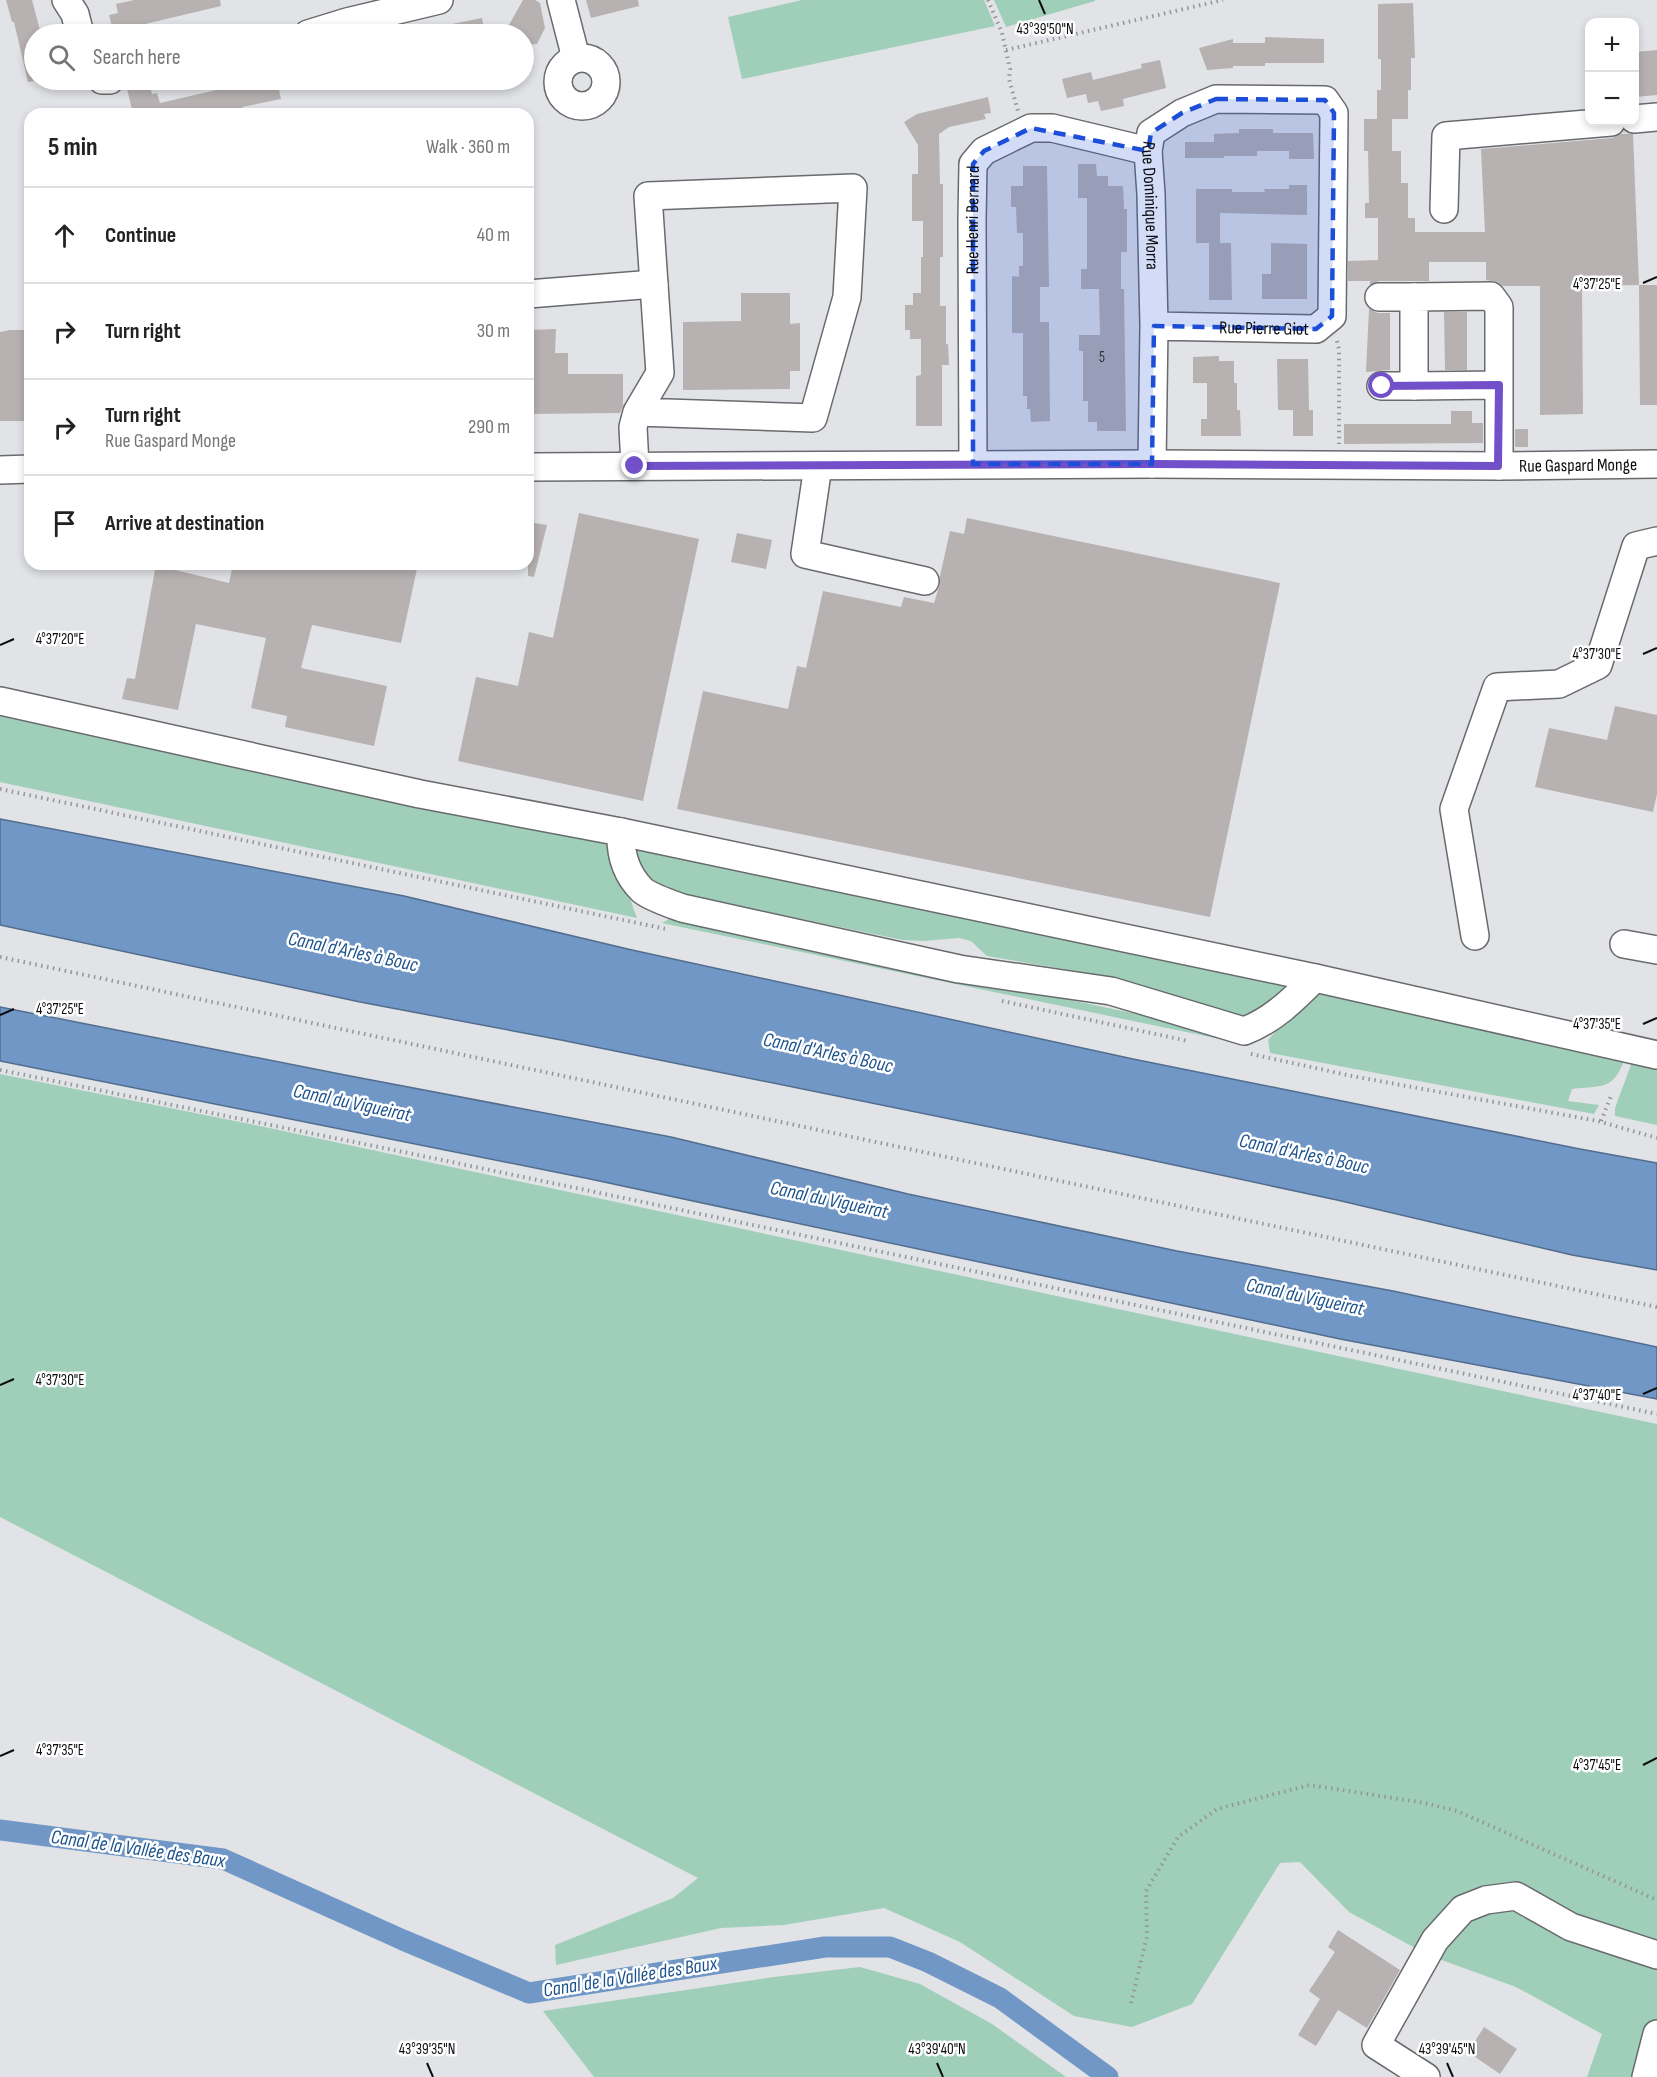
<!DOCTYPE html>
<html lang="en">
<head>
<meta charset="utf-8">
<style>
	body { margin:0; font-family:"Sofia Sans Condensed",sans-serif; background:#f2f2f2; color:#222 }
	.controls { position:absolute; right:18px; top:18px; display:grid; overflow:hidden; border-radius:12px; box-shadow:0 3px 9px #0003 }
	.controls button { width:54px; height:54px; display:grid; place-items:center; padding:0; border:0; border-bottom:2px solid #e0e0e0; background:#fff; color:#222; font:30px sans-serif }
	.stop { position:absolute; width:18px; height:18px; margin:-14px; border:4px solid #7150c9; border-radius:50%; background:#fff }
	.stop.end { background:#7150c9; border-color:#fff; box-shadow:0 2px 6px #0008 }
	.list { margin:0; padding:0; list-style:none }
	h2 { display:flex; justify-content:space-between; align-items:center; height:78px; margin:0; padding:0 24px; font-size:26px }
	h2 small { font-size:20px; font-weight:400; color:#767676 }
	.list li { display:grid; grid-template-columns:39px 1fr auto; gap:18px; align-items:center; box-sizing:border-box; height:96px; padding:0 24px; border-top:2px solid #e0e0e0 }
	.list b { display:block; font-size:22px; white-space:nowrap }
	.list p { margin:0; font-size:20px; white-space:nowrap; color:#767676 }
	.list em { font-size:20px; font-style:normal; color:#767676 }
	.icon { flex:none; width:33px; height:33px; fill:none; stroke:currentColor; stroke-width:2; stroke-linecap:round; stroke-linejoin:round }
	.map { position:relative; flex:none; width:1657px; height:2077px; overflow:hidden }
	.search { position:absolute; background:#fff; box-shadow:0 3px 9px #0003; left:24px; top:24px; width:510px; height:66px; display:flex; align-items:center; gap:15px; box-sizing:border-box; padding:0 21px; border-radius:33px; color:#767676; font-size:22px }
	.panel { position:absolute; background:#fff; box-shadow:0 3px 9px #0003; left:24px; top:108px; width:510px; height:462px; border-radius:18px }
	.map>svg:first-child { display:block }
	.green { fill:#9fcfb8 }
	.water { fill:#7097c5; stroke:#526d8e; stroke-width:1.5 }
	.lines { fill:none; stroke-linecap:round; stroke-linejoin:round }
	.canal { stroke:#7097c5; stroke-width:21 }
	.building { fill:#b7b1b1 }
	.minor-casing { stroke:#696a6e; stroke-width:30 }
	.path { stroke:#949598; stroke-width:4; stroke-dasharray:1.5 4.5; stroke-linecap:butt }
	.minor { stroke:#fff; stroke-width:27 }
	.route { stroke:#7150c9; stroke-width:8 }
	.marked { fill:#1d4ed8; fill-opacity:0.2; stroke:#1d4ed8; stroke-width:4.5; stroke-dasharray:12 8; stroke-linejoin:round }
	.ticks { fill:none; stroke:#0b0c0d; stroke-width:2 }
	.labels { text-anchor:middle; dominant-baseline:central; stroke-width:5; stroke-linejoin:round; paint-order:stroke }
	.number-label { font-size:15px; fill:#363536 }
	.street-label { font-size:18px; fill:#0b0c0d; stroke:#fff }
	.water-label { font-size:20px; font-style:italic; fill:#1d538d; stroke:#fff }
	.ticks-label { font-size:15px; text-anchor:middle; fill:#0b0c0d; stroke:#fff; stroke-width:5; stroke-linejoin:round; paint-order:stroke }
</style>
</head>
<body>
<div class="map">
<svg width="1657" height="2077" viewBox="0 0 1657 2077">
	<rect width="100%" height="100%" fill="#e1e3e7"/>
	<g class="green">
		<polygon points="802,0 984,0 995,26 742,79 728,17"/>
		<polygon points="994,0 1095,0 1095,1 1006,27"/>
		<path d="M0 709 599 836C619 858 627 891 637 918L0 782Z"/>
		<polygon points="633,846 1289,984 1285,998 1254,1013 1239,1016 1134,993 1088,973 987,956 971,941 959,938 924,941 903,940 747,908 682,899 634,873"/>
		<polygon points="675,916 1240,1036 1239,1043 662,923"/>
		<path d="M1317 991 1624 1061C1612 1091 1602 1085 1572 1089L1568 1101 1599 1105 1594 1114 1270 1053 1268 1040 1304 999Z"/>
		<polygon points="1632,1062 1657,1064 1657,1125 1615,1116 1615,1108"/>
		<polygon points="0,1074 250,1124 1657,1424 1657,2077 1587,2077 1602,2034 1516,1987 1428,1955 1349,1912 1300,1862 1280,1863 1192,2004 1132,2027 1074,2016 960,1942 884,1908 784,1925 721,1928 556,1965 555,1945 673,1898 698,1878 0,1517"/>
		<polygon points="860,1967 920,1984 992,2024 1066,2077 594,2077 543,2011 774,1977"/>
	</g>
	<g class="water">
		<polygon points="0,819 404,896 632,950 1133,1059 1580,1149 1657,1163 1657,1270 1572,1255 1337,1200 1118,1153 561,1040 360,1002 0,925"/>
		<polygon points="0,1007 345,1075 671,1137 908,1194 1177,1251 1393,1291 1657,1347 1657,1399 1340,1339 590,1179 0,1061"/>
	</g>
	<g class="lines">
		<polyline class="canal" points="0,1830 223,1859 403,1940 529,1993 825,1947 890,1947 928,1962 1000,1998 1108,2077"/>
	</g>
	<g class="building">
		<polygon points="6,0 32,0 41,34 34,34 34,81 28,82 14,22 12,22"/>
		<polygon points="134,0 220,0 221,6 141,25 143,32 132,34 114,34 109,15 118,13 116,4"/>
		<polygon points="523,0 535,0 540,3 545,28 537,44 524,45 524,34 504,34"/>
		<polygon points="586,0 638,0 639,6 591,18"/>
		<polygon points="1413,3 1415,58 1411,58 1411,90 1408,90 1408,119 1392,119 1392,151 1401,151 1401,183 1408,183 1408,218 1415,218 1415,232 1485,232 1481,149 1612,138 1621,134 1633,134 1639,285 1582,286 1583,414 1540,415 1540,286 1503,286 1498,282 1486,280 1486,262 1429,262 1429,281 1379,281 1370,285 1370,281 1348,281 1348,261 1378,260 1378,218 1365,218 1365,203 1369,203 1368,151 1364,151 1364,119 1377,119 1377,90 1381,90 1381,59 1378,59 1378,4"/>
		<polygon points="482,18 485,34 438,34 437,27"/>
		<polygon points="1265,37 1324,39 1324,63 1265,63 1265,66 1233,66 1233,68 1207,70 1199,48 1233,39 1233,43 1265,43"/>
		<polygon points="1657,50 1657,95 1635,97 1635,52"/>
		<polygon points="1160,60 1166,88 1123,99 1124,106 1101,111 1098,101 1088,103 1086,94 1067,98 1062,79 1091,72 1093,80 1142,68 1141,64"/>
		<polygon points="245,80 277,80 281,99 242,107 243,114 133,114 127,89 149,83 152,94 157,93 160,103 225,88 224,84"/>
		<polygon points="988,97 991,113 984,114 986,119 949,127 939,134 940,184 943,184 943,257 940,257 940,306 946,306 946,344 948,344 949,365 942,365 942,426 916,426 916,376 921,375 921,339 910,339 910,330 905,330 905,305 913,305 913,293 921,293 921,257 923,257 923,221 912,221 912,174 918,174 918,145 904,122 917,114"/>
		<polygon points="1239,129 1273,129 1273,133 1313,133 1314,159 1289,159 1289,151 1257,151 1257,156 1224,156 1224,158 1185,158 1185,142 1214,142 1214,134 1239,133"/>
		<polygon points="1078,164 1096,164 1097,176 1108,176 1108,186 1123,186 1124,209 1127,209 1127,252 1121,252 1121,289 1124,289 1126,431 1097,431 1097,422 1088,422 1088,401 1083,401 1083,351 1079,351 1079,335 1100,335 1099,289 1081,289 1081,269 1087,269 1087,198 1078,198"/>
		<polygon points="1023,166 1047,166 1049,287 1040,287 1040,322 1049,322 1050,421 1031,422 1030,409 1027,409 1027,396 1023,396 1023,333 1012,333 1012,276 1019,277 1019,266 1023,266 1023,233 1017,233 1016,207 1011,207 1011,186 1023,186"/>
		<polygon points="1289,185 1307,185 1307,215 1220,213 1220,243 1231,243 1232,300 1209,300 1209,243 1214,243 1196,243 1196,189 1232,189 1232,192 1265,192 1264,189 1289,189"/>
		<polygon points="1271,243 1307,244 1307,299 1262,299 1262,274 1271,274"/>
		<polygon points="1639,285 1657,285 1657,405 1640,405"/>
		<polygon points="741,293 790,293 790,324 800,323 800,371 790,371 790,389 683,390 683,322 741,321"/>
		<polygon points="1369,309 1378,313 1390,313 1390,370 1366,372"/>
		<polygon points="1444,312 1467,312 1467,370 1445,370"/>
		<polygon points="556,329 555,353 568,353 568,374 623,374 623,406 620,413 528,414 528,330"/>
		<polygon points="10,330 30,330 30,421 0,421 0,332"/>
		<polygon points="1219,356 1219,361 1234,361 1234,383 1237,383 1237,410 1240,410 1241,436 1201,436 1201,419 1207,419 1207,383 1193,383 1193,357"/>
		<polygon points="1277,359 1308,359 1309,410 1313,410 1313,436 1293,436 1293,410 1278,410"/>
		<polygon points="1451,411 1472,411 1472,423 1483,423 1483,443 1344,444 1344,424 1451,424"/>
		<rect x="1515" y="429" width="13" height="18"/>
		<polygon points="579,513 699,539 643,801 458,761 476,677 518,686 529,632 553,638"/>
		<polygon points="967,518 1280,583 1210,917 677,809 703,691 788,709 797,666 806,668 823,591 901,607 904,597 934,603 940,584 940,576 950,531 964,534"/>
		<polygon points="528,522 547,525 534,577 528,576"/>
		<polygon points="737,533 772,540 766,569 731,562"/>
		<polygon points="233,564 418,564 401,643 312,625 301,668 387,686 374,746 285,727 287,716 251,708 266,638 196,624 178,710 122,699 127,678 135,679 155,570 171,569 229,583"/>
		<polygon points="1615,706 1657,715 1657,794 1653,812 1535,787 1549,728 1607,740"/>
		<polygon points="1338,1930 1400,1970 1367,2028 1338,2010 1316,2046 1298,2035 1320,1999 1309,1991 1335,1952 1328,1947"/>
		<polygon points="1484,2027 1517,2049 1500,2074 1468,2052"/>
	</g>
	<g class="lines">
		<defs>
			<g id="minor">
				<polyline points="66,0 75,14 80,34"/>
				<polyline points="561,0 576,58"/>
				<polyline points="308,34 347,22 439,0"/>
				<circle cx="582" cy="82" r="24"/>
				<polyline points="102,80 110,80"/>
				<polyline points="1634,119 1657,117"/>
				<polyline points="1444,209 1446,136 1611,122"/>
				<polyline points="528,294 654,284"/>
				<polyline points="1379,297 1414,297"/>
				<polyline points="1381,386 1414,386"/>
				<path id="s1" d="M973 464 972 220 973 164 984 151 1031 128H1052L1148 151"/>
				<path id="s2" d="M1152 464 1154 326 1316 329 1332 316 1334 113 1325 100 1216 99 1182 113 1151 133 1148 151 1151 194 1154 326"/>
				<polyline points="635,466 633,427 637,412 813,418 847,297 853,188 648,196 660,373 637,412"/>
				<polyline points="818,466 805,554 925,581"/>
				<polyline points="1499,466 1499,385 1414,386 1414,297 1491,296 1499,307 1499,385"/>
				<path id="s3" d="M528 467 1152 464 1499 466 1657 464"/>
				<polyline points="0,470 30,469"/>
				<polyline points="0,701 420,794 621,832 1315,978 1657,1055"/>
				<path d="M621 832C620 854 626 874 642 890 650 897 671 904 682 908L959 969 1111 991 1244 1031C1272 1021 1294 999 1315 978"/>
				<polyline points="1475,936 1454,809 1497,687 1559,684 1598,665 1636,546 1657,541"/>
				<polyline points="1624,944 1657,950"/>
				<polyline points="1426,2077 1376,2045 1435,1940 1463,1909 1486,1900 1516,1896 1571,1927 1657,1955"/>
				<polyline points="1646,2077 1657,2034"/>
			</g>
		</defs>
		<use href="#minor" class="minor-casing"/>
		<g class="path">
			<polyline points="988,0 1002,33 1010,69 1009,79 1018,111"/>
			<polyline points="1006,50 1223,0"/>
			<polyline points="1337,341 1339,349 1339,444"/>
			<polyline points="0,789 666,929"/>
			<polyline points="0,957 1657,1307"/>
			<polyline points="1002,1001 1188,1041"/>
			<polyline points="1251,1054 1352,1076 1598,1121 1657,1138"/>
			<polyline points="0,1070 418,1155 1657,1414"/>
			<polyline points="1601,1121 1611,1096"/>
			<polyline points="1131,2003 1147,1936 1146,1891 1178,1837 1217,1809 1310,1785 1425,1803 1457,1811 1657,1900"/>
		</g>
		<use href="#minor" class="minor"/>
	</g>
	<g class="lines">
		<polyline class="route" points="635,466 1152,464 1498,466 1499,385 1382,386"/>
	</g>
	<path class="marked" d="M1216 99 1325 100 1334 113 1332 316 1316 329 1154 326 1152 464H973V164L984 151 1031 128 1148 151 1151 133 1182 113Z"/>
	<path class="ticks" d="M1039 0 1045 14M1643 283 1657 277M0 645 14 639M1643 654 1657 648M0 1015 14 1009M1643 1024 1657 1018M0 1385 14 1379M1643 1394 1657 1388M0 1756 14 1750M1643 1765 1657 1758M427 2063 433 2077M937 2063 943 2077M1447 2063 1453 2077"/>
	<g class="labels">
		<g class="number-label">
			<text x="1102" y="357">5</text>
		</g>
		<g class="street-label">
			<text stroke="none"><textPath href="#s2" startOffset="795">Rue Dominique Morra</textPath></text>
			<text stroke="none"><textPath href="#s1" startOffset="244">Rue Henri Bernard</textPath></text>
			<text stroke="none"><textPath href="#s2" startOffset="248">Rue Pierre Giot</textPath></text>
			<text stroke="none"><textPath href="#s3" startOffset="1050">Rue Gaspard Monge</textPath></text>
		</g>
		<g class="water-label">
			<text transform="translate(353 952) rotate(12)">Canal d'Arles à Bouc</text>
			<text transform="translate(828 1053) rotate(12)">Canal d'Arles à Bouc</text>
			<text transform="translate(352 1103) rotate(12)">Canal du Vigueirat</text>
			<text transform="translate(1304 1154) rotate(12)">Canal d'Arles à Bouc</text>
			<text transform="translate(829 1200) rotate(12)">Canal du Vigueirat</text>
			<text transform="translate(1305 1297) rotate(12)">Canal du Vigueirat</text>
			<text transform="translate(138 1849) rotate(8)">Canal de la Vallée des Baux</text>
			<text transform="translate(630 1977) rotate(-9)">Canal de la Vallée des Baux</text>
		</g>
	</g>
	<g class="ticks-label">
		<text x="1045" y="34">43°39'50"N</text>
		<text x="1597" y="289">4°37'25"E</text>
		<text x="60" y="644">4°37'20"E</text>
		<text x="1597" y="659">4°37'30"E</text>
		<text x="60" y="1014">4°37'25"E</text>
		<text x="1597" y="1029">4°37'35"E</text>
		<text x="60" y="1385">4°37'30"E</text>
		<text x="1597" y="1400">4°37'40"E</text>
		<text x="60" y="1755">4°37'35"E</text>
		<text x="1597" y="1770">4°37'45"E</text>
		<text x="427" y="2054">43°39'35"N</text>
		<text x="937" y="2054">43°39'40"N</text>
		<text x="1447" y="2054">43°39'45"N</text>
	</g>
</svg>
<div class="controls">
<button>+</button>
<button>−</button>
</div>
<div class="stop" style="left:1382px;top:386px"></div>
<div class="stop end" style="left:635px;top:466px"></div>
<div class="search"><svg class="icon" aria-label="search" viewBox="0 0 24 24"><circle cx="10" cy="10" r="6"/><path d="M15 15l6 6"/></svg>Search here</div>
<section class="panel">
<h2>5 min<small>Walk · 360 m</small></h2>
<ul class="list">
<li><svg class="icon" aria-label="ahead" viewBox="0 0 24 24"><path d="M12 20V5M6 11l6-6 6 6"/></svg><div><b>Continue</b></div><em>40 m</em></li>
<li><svg class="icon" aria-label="right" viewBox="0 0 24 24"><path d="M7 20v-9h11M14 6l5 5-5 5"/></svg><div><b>Turn right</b></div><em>30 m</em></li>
<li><svg class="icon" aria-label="right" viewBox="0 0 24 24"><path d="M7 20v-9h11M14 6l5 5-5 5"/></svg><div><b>Turn right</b><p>Rue Gaspard Monge</p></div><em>290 m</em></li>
<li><svg class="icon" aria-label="arrive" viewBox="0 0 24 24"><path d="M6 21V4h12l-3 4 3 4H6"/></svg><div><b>Arrive at destination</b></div></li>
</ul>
</section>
</div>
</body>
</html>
